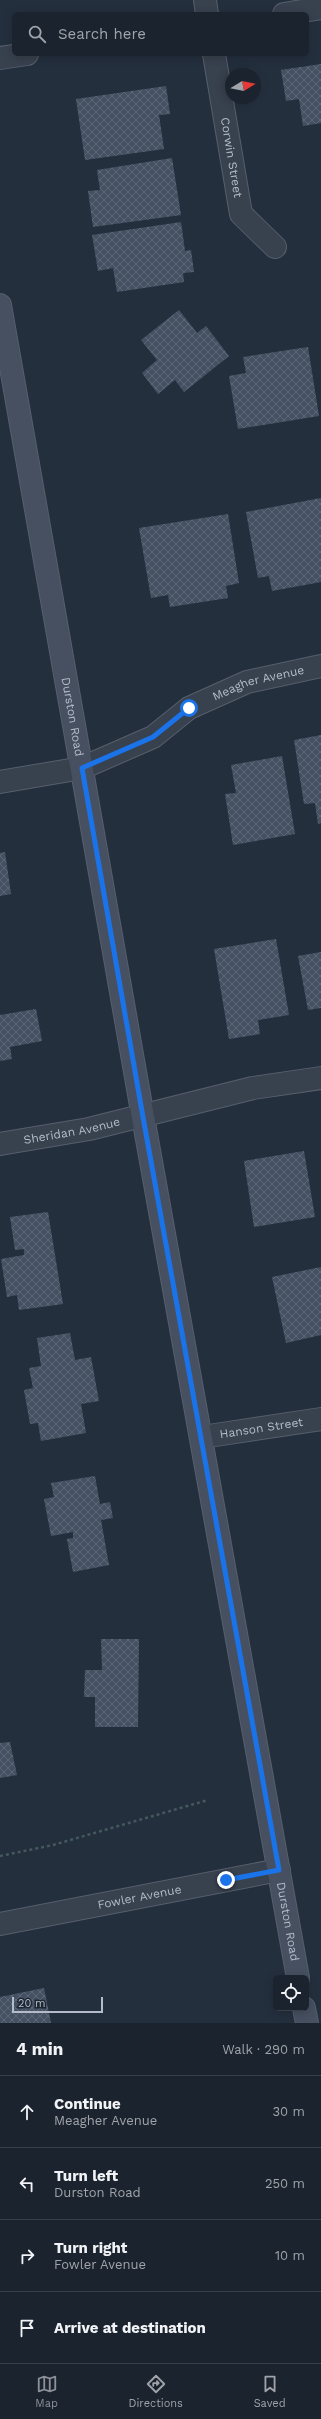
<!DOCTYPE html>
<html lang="en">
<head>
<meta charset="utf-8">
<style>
	body { margin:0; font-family:"Work Sans",sans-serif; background:#242b36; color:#f1f3f6 }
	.controls { position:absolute; right:12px; bottom:12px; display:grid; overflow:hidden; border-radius:6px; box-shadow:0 2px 10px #0003 }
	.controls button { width:36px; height:36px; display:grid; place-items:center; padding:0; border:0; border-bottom:1px solid #39404a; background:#1b232e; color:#f1f3f6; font:20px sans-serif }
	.compass { position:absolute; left:225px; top:68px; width:36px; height:36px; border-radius:50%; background:#1b232e; box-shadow:0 2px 10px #0003; rotate:80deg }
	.scale { position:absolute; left:12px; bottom:10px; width:91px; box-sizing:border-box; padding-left:4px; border:2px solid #b4bcc9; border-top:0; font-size:11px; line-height:14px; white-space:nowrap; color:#b4bcc9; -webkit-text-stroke:3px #1d2633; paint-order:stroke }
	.stop { position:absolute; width:12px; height:12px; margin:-9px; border:3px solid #1a73e8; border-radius:50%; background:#fff }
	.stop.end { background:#1a73e8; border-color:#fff; box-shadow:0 1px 4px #0008 }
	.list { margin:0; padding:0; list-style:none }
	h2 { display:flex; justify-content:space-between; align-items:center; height:52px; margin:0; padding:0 16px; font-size:17px }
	h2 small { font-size:13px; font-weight:400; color:#a0a4aa }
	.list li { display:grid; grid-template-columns:26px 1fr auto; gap:12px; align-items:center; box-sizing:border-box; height:72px; padding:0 16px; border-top:1px solid #39404a }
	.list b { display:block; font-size:15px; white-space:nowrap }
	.list p { margin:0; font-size:13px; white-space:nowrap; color:#a0a4aa }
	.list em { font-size:13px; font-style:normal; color:#a0a4aa }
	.icon { flex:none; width:22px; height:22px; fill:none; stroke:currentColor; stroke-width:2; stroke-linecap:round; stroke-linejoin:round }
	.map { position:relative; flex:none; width:321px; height:2023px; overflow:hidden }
	.search { position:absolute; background:#1b232e; box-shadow:0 2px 10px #0003; left:12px; right:12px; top:12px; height:44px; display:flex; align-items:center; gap:10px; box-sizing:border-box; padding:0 14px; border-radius:6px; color:#a0a4aa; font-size:15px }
	.sheet { height:340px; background:#1b232e }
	nav { display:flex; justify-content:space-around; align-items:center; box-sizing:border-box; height:56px; border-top:1px solid #39404a; background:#1b232e; font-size:11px; color:#a0a4aa }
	nav a { display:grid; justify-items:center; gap:2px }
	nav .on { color:#8c9099 }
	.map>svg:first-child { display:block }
	.building { fill:url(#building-cross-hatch) }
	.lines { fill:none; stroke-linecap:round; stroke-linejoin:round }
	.minor-casing { stroke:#565f6c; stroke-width:24 }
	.secondary-casing { stroke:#565f6c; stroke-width:24 }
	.path { stroke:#44595c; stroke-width:2.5; stroke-dasharray:3 3; stroke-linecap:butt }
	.minor { stroke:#38414e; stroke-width:22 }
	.secondary { stroke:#465061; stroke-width:22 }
	.route { stroke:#1a73e8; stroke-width:5 }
	.labels { text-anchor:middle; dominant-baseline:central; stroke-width:4; stroke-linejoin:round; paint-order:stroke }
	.street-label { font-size:12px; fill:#b4bcc9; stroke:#1d2633 }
</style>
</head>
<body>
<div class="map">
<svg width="321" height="2023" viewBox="0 0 321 2023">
	<defs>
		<pattern id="building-cross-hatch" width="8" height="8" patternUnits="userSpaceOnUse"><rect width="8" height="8" fill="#455162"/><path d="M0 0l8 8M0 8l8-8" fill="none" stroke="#5d6877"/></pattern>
	</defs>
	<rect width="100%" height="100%" fill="#242f3e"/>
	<g class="building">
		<polygon points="321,64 321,123 303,126 299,99 286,101 281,70"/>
		<polygon points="166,86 170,114 159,115 164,149 85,160 76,99"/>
		<polygon points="172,158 181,215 93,227 88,191 100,190 97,170"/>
		<polygon points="181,222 185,251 191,250 194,272 183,273 184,282 117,292 113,268 98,271 92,235"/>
		<polygon points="179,310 197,333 206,326 229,356 184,392 175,380 158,394 142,373 157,360 141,340"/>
		<polygon points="308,347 319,416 238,429 229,376 246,373 243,357"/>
		<polygon points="321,498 321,582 272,591 269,576 258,578 246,512"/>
		<polygon points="228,514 239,583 226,586 228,598 170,607 168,595 151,598 139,528"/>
		<polygon points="321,735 321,823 318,824 315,803 304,804 294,740"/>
		<polygon points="282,756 295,834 233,845 225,794 236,793 231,765"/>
		<polygon points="5,852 11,894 0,896 0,853"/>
		<polygon points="276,939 289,1015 258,1020 260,1034 229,1039 214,949"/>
		<polygon points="321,952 321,1008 308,1010 298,956"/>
		<polygon points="36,1009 42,1041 10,1047 12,1059 0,1061 0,1015"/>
		<polygon points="304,1151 315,1217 254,1227 244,1161"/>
		<polygon points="48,1212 63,1304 19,1310 17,1295 7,1297 1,1259 24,1255 24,1249 15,1250 10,1217"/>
		<polygon points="321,1267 321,1335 286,1343 272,1277"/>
		<polygon points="70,1333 75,1360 91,1357 99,1401 81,1404 86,1433 41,1441 38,1423 30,1424 24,1390 33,1388 29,1368 41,1366 37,1338"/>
		<polygon points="95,1476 100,1504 110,1502 113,1518 101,1520 109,1565 73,1572 67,1539 73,1538 73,1532 51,1536 44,1499 54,1497 51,1483"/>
		<polygon points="101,1639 139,1639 138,1727 95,1727 95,1697 84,1697 85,1670 102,1670"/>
		<polygon points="10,1742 17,1775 0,1778 0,1743"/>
		<polygon points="44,1988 51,2023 0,2023 0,1997"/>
	</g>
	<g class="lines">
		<defs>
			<g id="minor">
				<polyline points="205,0 207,14"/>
				<polyline points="284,14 321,8"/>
				<path id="s1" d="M214 54 241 214 275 247"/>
				<polyline points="0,58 27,54"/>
				<path id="s2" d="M0 782 82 768 153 737 189 708 247 682 321 666"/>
				<path id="s3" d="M0 1144 89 1129 253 1088 321 1078"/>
				<path id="s4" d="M202 1437 321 1419"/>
				<path id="s5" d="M0 1924 279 1870"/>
			</g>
			<g id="secondary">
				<path id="s6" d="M0 305 143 1117 298 1978"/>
				<polyline points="304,2008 307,2023"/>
			</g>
		</defs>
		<use href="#minor" class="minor-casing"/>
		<use href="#secondary" class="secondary-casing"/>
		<polyline class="path" points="0,1856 53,1845 208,1800"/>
		<use href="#minor" class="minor"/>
		<use href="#secondary" class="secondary"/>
	</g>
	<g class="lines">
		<polyline class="route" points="189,708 153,737 82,768 143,1117 279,1870 226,1880"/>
	</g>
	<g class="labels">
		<g class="street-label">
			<text stroke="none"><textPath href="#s1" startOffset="105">Corwin Street</textPath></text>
			<text stroke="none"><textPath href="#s2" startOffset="281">Meagher Avenue</textPath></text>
			<text stroke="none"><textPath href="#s6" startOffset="418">Durston Road</textPath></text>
			<text stroke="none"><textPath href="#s3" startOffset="73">Sheridan Avenue</textPath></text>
			<text stroke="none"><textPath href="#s4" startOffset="60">Hanson Street</textPath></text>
			<text stroke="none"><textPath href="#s5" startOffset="142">Fowler Avenue</textPath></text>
			<text stroke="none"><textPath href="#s6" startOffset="1642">Durston Road</textPath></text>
		</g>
	</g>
</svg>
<div class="controls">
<button><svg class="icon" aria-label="locate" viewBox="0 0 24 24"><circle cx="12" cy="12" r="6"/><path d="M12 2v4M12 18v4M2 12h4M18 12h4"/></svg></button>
</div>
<svg class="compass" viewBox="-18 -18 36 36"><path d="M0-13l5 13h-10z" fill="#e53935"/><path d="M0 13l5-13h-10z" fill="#a0a4aa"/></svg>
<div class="scale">20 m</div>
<div class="stop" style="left:189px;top:708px"></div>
<div class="stop end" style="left:226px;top:1880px"></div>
<div class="search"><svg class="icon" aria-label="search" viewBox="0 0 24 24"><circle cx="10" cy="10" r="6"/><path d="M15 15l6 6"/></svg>Search here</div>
</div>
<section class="sheet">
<h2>4 min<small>Walk · 290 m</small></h2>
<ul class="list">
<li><svg class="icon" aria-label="ahead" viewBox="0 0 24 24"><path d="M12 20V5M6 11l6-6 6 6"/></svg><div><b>Continue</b><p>Meagher Avenue</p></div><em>30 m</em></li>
<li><svg class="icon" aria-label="left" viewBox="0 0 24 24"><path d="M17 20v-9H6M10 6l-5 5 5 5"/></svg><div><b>Turn left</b><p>Durston Road</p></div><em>250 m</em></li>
<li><svg class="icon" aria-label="right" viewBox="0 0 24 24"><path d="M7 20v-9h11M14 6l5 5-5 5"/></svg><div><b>Turn right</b><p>Fowler Avenue</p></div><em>10 m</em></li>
<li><svg class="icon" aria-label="arrive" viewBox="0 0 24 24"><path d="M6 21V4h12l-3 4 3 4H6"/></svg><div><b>Arrive at destination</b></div></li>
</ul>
</section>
<nav>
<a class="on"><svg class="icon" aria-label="map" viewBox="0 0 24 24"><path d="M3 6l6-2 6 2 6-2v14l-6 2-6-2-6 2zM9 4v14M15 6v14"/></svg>Map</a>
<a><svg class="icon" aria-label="directions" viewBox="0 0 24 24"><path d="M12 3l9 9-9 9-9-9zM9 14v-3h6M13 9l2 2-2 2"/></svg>Directions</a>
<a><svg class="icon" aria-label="saved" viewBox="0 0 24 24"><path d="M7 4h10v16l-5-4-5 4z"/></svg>Saved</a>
</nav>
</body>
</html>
